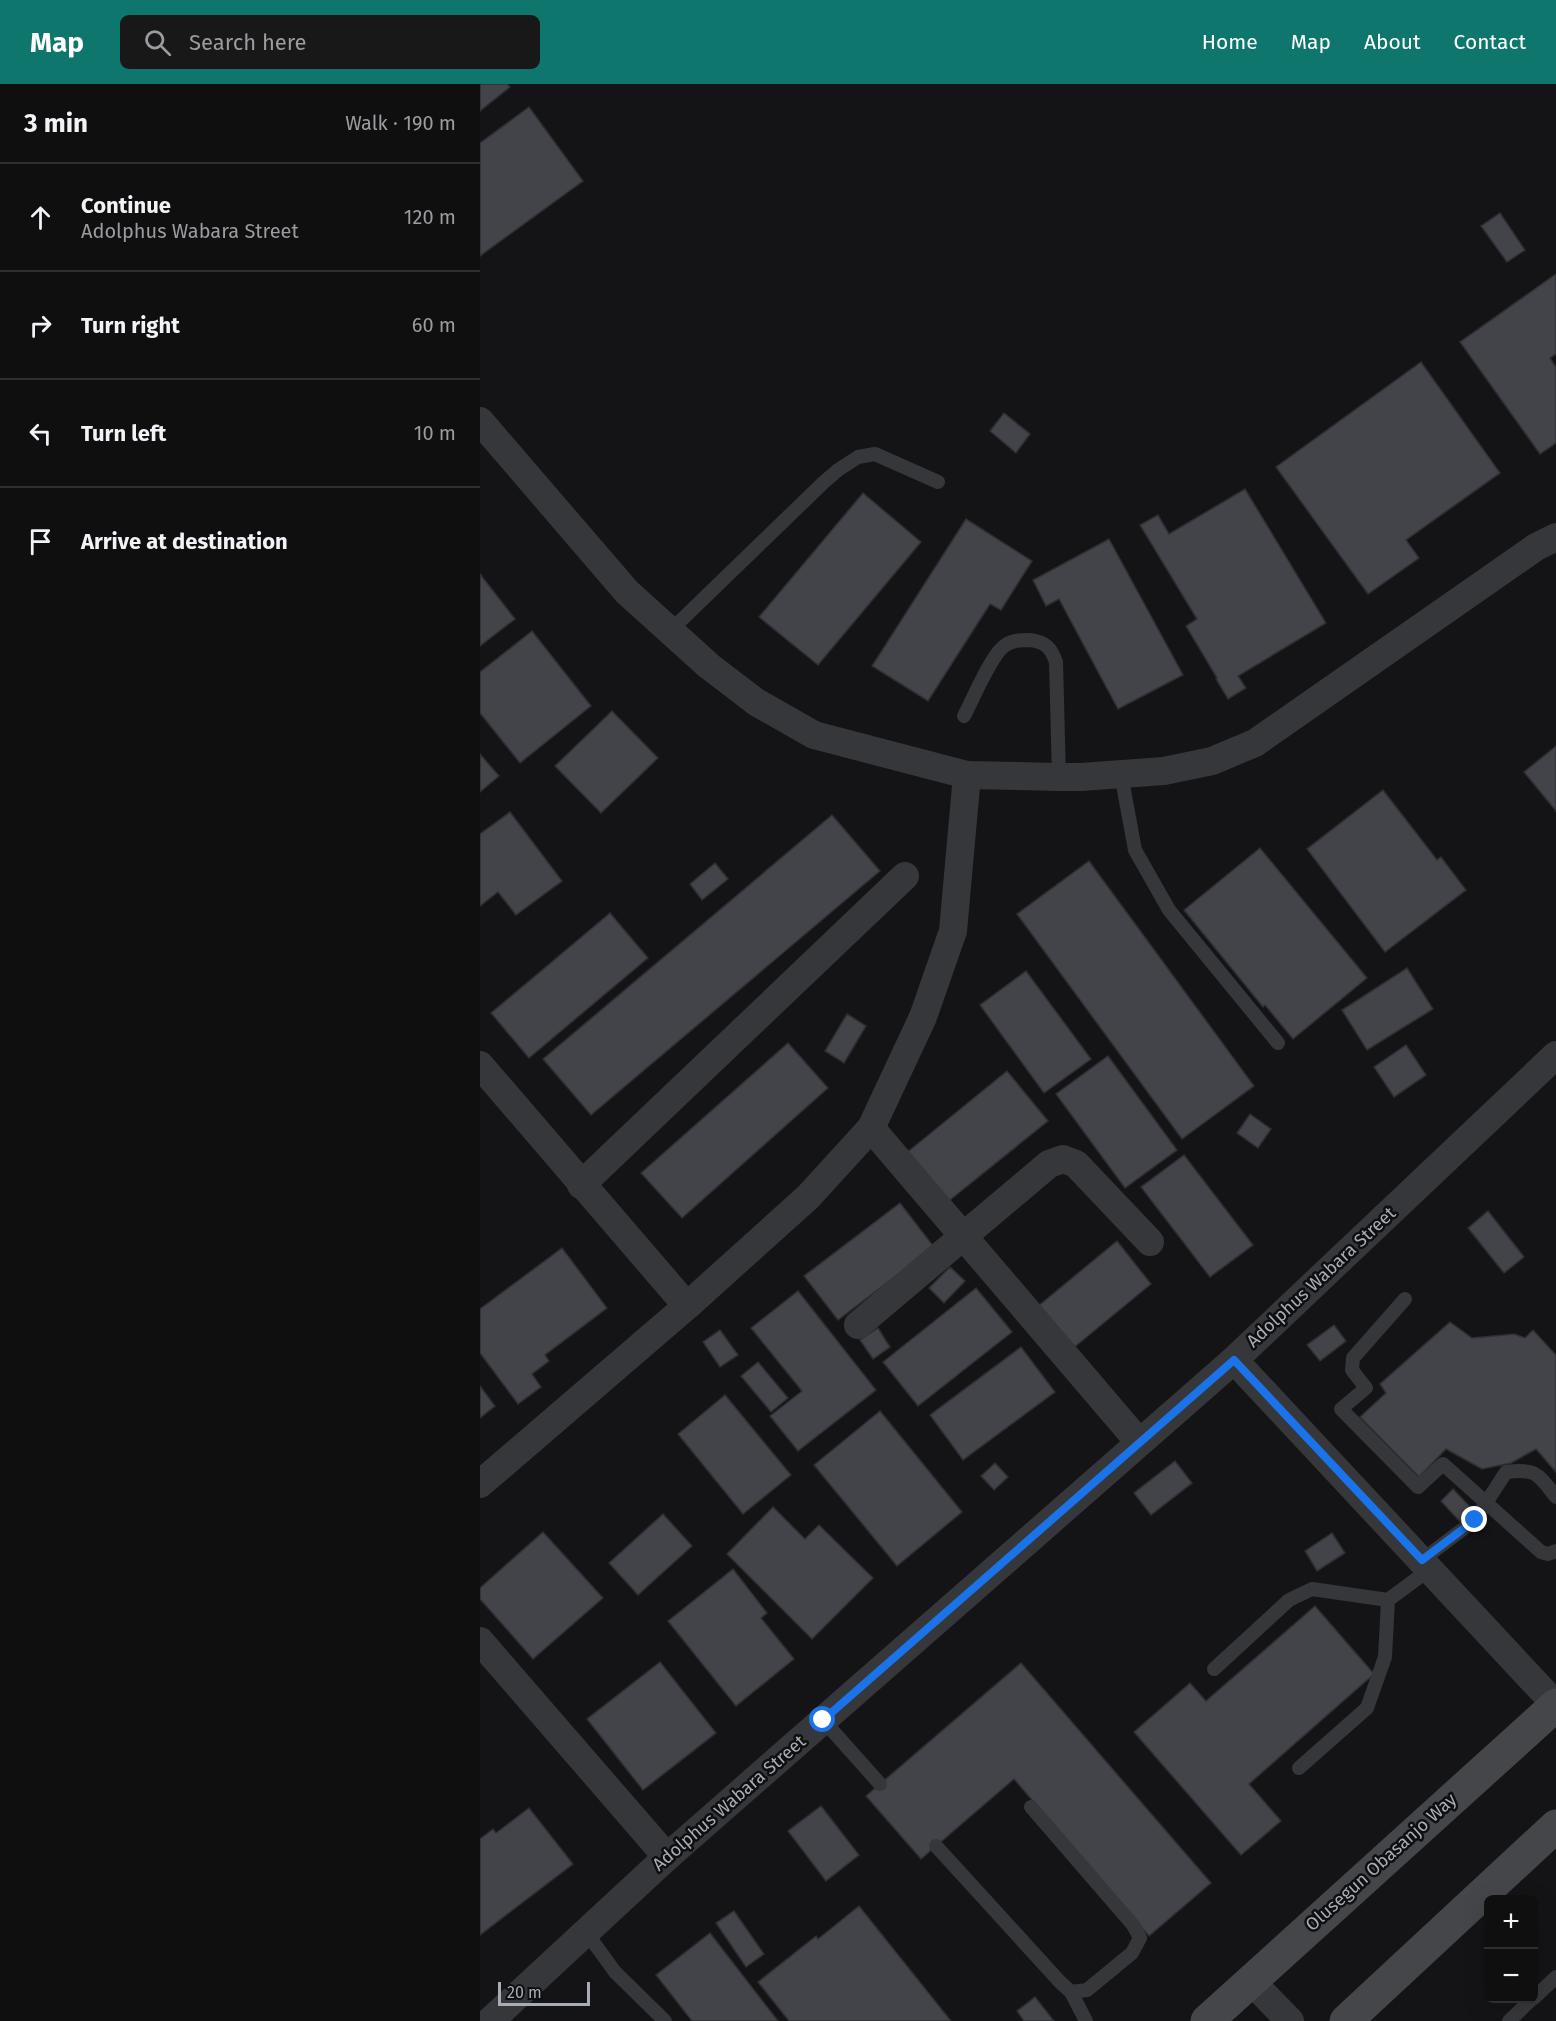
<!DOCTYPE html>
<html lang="en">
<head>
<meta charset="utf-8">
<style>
	body { margin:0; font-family:"Fira Sans",sans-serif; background:#181819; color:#f1f3f6 }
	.controls { position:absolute; right:18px; bottom:18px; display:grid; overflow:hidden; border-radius:9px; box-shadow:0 6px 24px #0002 }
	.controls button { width:54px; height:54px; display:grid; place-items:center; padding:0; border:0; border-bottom:2px solid #2f2f30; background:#0f0f10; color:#f1f3f6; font:30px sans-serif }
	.scale { position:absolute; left:18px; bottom:15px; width:92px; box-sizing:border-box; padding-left:6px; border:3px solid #a7acb5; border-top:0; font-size:16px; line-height:21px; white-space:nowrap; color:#a7acb5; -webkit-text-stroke:4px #0f0f11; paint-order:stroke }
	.stop { position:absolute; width:18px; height:18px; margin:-14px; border:4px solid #1a73e8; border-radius:50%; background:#fff }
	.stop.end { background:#1a73e8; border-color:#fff; box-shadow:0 2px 6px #0008 }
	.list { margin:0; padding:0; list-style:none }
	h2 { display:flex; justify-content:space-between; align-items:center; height:78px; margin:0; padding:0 24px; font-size:26px }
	h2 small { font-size:20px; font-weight:400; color:#9b9c9f }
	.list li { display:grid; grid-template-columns:39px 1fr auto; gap:18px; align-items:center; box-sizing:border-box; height:108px; padding:0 24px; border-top:2px solid #2f2f30 }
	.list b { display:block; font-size:22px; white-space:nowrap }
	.list p { margin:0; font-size:20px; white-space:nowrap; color:#9b9c9f }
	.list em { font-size:20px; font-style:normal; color:#9b9c9f }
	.icon { flex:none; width:33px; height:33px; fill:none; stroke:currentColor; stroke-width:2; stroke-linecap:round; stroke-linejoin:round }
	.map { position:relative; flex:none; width:1076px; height:1937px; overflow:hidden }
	header { display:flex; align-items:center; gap:36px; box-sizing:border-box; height:84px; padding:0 30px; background:#0f766e; color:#fff }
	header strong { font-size:28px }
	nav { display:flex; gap:33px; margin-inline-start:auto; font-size:21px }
	.search { width:420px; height:54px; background:#181819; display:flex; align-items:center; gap:15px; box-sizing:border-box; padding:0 21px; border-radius:9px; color:#9b9c9f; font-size:22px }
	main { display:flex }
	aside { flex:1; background:#0f0f10 }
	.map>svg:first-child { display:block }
	.building { fill:#434449; stroke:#2f2f32; stroke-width:1.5 }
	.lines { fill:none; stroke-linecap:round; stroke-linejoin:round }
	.lane { stroke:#36373a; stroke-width:14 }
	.street { stroke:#36373a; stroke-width:28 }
	.secondary { stroke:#44464a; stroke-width:33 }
	.route { stroke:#1a73e8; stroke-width:8 }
	.labels { text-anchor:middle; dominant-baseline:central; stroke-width:5; stroke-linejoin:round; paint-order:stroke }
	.street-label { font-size:18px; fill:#a7acb5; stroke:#0f0f11 }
</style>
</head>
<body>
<header>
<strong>Map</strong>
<div class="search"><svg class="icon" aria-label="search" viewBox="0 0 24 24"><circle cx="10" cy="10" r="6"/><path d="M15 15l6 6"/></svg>Search here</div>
<nav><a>Home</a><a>Map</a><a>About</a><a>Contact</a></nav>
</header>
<main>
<aside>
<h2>3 min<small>Walk · 190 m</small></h2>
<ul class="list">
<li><svg class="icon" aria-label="ahead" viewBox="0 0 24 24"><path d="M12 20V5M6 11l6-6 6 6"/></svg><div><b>Continue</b><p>Adolphus Wabara Street</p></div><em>120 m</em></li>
<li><svg class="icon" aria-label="right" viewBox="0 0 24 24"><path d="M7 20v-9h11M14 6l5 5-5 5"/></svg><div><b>Turn right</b></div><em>60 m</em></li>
<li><svg class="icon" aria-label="left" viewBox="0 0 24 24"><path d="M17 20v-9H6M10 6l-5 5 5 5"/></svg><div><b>Turn left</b></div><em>10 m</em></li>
<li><svg class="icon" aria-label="arrive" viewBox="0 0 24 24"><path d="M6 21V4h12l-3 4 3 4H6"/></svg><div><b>Arrive at destination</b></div></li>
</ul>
</aside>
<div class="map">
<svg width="1076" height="1937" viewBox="0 0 1076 1937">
	<rect width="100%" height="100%" fill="#141416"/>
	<g class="building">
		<polygon points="0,0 27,0 30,3 0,27"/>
		<polygon points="49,23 103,97 0,172 0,59"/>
		<polygon points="1020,129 1045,166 1027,178 1001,142"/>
		<polygon points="1076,190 1076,270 1070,274 1076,283 1076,359 1060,370 980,258"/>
		<polygon points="941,278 1020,389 926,456 939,474 888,510 796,383"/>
		<polygon points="524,329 550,350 536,369 510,347"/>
		<polygon points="765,405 846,539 758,592 766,604 748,615 736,595 737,594 706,542 717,535 660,441 678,431 689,450"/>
		<polygon points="383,409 441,458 338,581 279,533"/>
		<polygon points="486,435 552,477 521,526 510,520 448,617 392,582"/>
		<polygon points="629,455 703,591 638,625 579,515 566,522 553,496"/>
		<polygon points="0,490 35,535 0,562"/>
		<polygon points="52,547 111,622 40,679 0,629 0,588"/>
		<polygon points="132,627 178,674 121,729 75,682"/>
		<polygon points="1076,662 1076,727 1044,688"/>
		<polygon points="0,670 19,692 0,708"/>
		<polygon points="903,706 957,776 961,773 986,806 905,868 827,765"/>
		<polygon points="30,728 82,797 36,831 18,808 0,822 0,750"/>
		<polygon points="352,731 400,787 111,1031 63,975"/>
		<polygon points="780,764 887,894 813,955 785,921 783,923 704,826"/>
		<polygon points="609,777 774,1002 702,1055 537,830"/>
		<polygon points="235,779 248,795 222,816 210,800"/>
		<polygon points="130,829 168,874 49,974 11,929"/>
		<polygon points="927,884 953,925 887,966 862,926"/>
		<polygon points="546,887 611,975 564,1009 500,921"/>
		<polygon points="367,930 386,942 364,979 345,967"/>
		<polygon points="308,959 348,1004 202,1134 161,1089"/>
		<polygon points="926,961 946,991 914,1013 894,983"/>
		<polygon points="628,972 697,1066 645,1104 576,1010"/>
		<polygon points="527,987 568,1037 465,1120 425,1070"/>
		<polygon points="770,1030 791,1045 778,1064 757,1049"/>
		<polygon points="704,1071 773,1161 730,1193 661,1103"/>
		<polygon points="420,1119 454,1163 358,1236 324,1192"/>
		<polygon points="1008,1127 1044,1173 1024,1189 988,1144"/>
		<polygon points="637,1157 671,1200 586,1270 551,1228"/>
		<polygon points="82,1164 127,1224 65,1271 69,1277 52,1290 61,1303 38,1320 0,1269 0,1225"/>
		<polygon points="470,1183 485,1197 464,1219 449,1204"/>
		<polygon points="496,1204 532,1248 438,1322 403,1278"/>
		<polygon points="318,1207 396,1306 318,1367 290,1332 322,1307 271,1244"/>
		<polygon points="970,1238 992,1254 1034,1250 1045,1254 1053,1246 1076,1271 1076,1388 1056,1365 1031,1379 1002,1385 966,1365 939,1393 880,1333 906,1309 900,1300"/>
		<polygon points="854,1241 866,1257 840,1277 827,1261"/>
		<polygon points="398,1244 410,1263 393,1275 380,1256"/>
		<polygon points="240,1246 258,1271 240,1283 223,1258"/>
		<polygon points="541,1263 575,1308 483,1376 450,1331"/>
		<polygon points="278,1278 308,1314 291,1328 261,1292"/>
		<polygon points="0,1302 15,1322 0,1334"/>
		<polygon points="245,1311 311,1391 263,1430 198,1350"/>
		<polygon points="400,1327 482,1428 417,1482 334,1381"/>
		<polygon points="695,1377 712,1399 671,1431 654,1409"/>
		<polygon points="515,1379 528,1393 514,1406 501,1392"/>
		<polygon points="973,1405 996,1429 983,1441 961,1417"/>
		<polygon points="293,1423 325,1455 339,1441 393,1494 332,1555 247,1470"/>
		<polygon points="183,1430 212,1462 158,1511 129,1479"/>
		<polygon points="63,1448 123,1514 53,1575 0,1515 0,1504"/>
		<polygon points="852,1449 865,1469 837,1487 825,1467"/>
		<polygon points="253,1485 287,1529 281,1534 314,1575 256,1622 188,1537"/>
		<polygon points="835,1522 894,1590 769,1700 801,1737 761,1771 654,1648 710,1599 726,1617"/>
		<polygon points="180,1578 236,1649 163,1706 107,1635"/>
		<polygon points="541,1579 731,1799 669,1852 534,1695 441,1775 386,1712"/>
		<polygon points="341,1722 379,1771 346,1797 308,1747"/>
		<polygon points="49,1724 93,1780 0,1851 0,1755 13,1745 16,1749"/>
		<polygon points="379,1822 471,1937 309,1937 278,1898 336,1852 338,1855"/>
		<polygon points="254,1827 284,1870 266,1883 236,1839"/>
		<polygon points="230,1849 298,1937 212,1937 176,1891"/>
		<polygon points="555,1913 574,1937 544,1937 537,1927"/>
	</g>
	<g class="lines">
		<g class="lane">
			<polyline points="190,547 344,398 358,386 378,373 395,370 458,398"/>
			<path d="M484 632C493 615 510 574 523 563 531 556 540 556 550 556 566 558 571 564 576 578L579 693"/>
			<polyline points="641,690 655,766 689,826 798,959"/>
			<polyline points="925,1215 873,1274 872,1286 886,1304 861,1325 938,1403 963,1380 1061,1468 1068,1470 1076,1467"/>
			<path d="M942 1476 995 1436 1026 1388C1056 1384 1058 1390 1076 1413"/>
			<polyline points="734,1585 809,1516 832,1505 908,1516"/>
			<polyline points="343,1636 400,1700"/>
			<polyline points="819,1684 887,1624 905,1573 908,1516 950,1485"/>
			<polyline points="456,1762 580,1898 591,1908 607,1906 652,1869 660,1854 653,1841 551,1723"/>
			<polyline points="106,1848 135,1888 185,1937"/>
			<polyline points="591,1908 606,1937"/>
			<polyline points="1054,1914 1076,1893"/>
			<polyline points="1029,1937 1053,1914"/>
		</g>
		<g class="street">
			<polyline points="0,337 147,508 229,582 276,618 334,651 487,691 579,693 601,693 684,687 732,677 775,659 1056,463 1076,453"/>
			<polyline points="0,981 207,1222"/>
			<polyline points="391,1044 659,1358"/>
			<polyline points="101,1101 425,792"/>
			<polyline points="378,1241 569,1080 583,1075 596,1080 670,1158"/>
			<polyline points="754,1276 1076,1621"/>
			<polyline points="0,1400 207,1222 328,1113 391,1044 443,933 473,847 487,691"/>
			<polyline points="0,1557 187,1773"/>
			<polyline points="771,1897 810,1937"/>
			<polyline points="10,1937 187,1773 754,1276 1076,971"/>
		</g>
		<g class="secondary">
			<polyline points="727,1937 1076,1621"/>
			<polyline points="866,1937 1076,1742"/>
		</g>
	</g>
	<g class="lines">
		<polyline class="route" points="343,1636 754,1276 942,1476 995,1436"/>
	</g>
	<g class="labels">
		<g class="street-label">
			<text transform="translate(841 1193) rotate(-43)">Adolphus Wabara Street</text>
			<text transform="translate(249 1719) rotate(-41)">Adolphus Wabara Street</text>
			<text transform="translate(901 1778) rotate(-42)">Olusegun Obasanjo Way</text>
		</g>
	</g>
</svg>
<div class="controls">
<button>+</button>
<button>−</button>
</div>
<div class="scale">20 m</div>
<div class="stop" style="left:343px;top:1636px"></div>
<div class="stop end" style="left:995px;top:1436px"></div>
</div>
</main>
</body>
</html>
